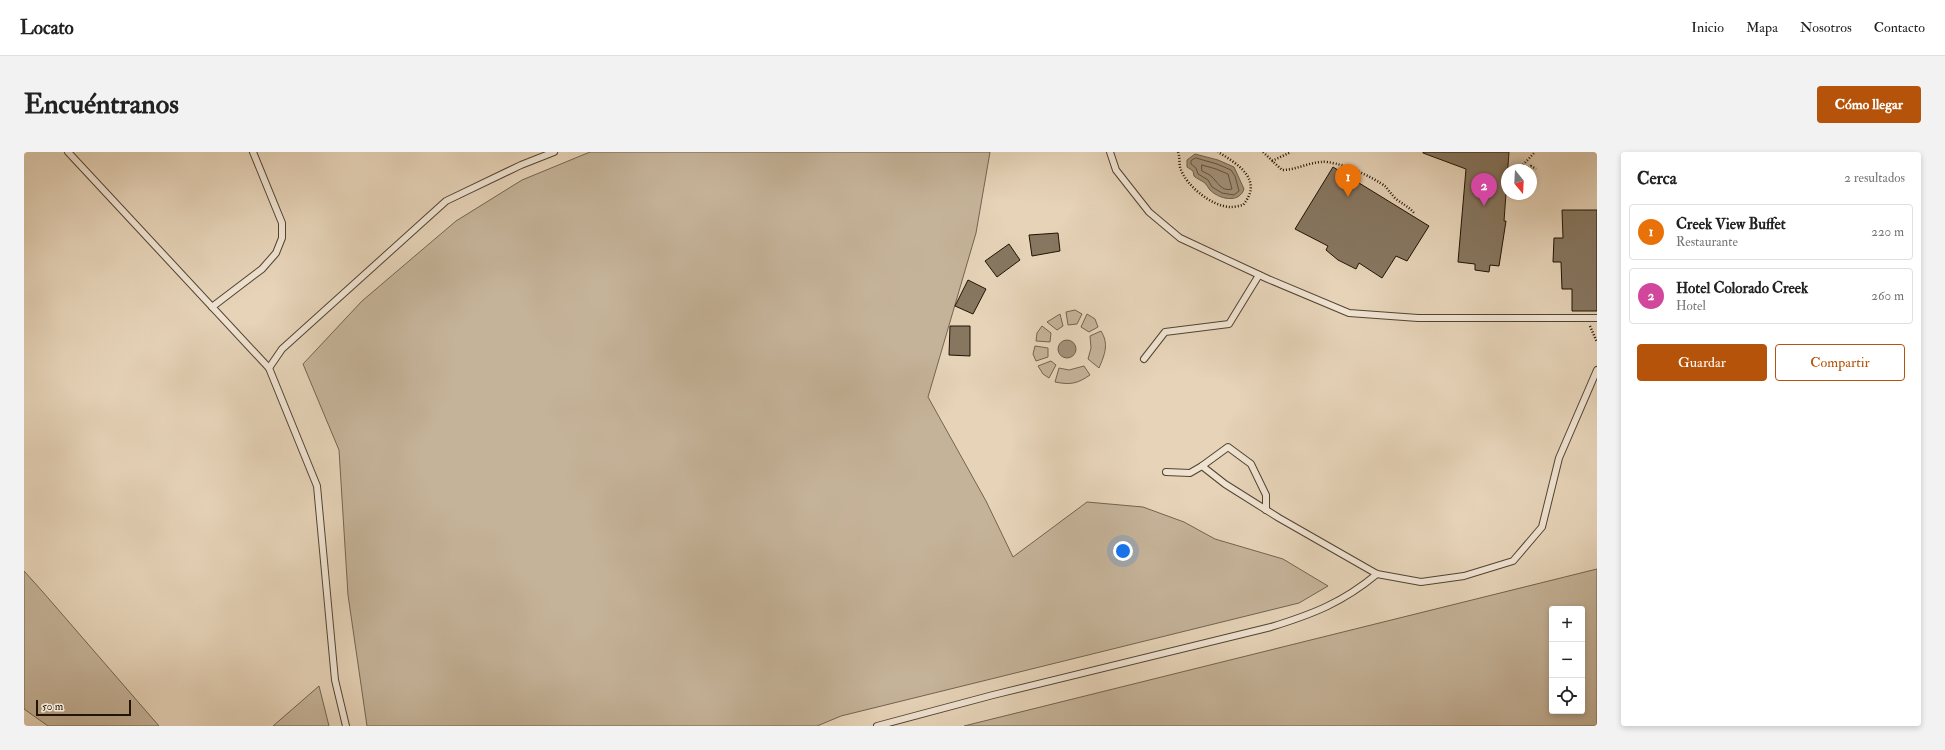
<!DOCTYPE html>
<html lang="es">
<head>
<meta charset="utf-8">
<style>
	body { margin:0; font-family:"IM FELL Double Pica",serif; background:#f2f2f2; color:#222 }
	.controls { position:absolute; right:12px; bottom:12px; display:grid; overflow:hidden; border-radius:4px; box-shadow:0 2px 6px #0003 }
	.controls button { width:36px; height:36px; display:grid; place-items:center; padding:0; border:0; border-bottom:1px solid #e0e0e0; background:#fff; color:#222; font:20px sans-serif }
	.compass { position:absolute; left:1477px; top:12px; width:36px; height:36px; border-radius:50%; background:#fff; box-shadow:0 2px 6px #0003; rotate:162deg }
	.scale { position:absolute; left:12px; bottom:10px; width:95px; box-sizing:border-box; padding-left:4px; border:2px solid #211403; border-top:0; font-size:11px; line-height:14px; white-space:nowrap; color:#211403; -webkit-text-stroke:3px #efe2d1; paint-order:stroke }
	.you { position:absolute; left:1099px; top:399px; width:14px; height:14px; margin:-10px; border:3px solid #fff; border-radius:50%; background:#1a73e8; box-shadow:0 0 0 6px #1a73e833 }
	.badge { display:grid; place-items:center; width:26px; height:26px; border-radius:50%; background:#b45309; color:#fff; font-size:13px; font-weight:700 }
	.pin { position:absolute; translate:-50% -33px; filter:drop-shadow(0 1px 2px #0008) }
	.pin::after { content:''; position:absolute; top:21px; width:14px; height:12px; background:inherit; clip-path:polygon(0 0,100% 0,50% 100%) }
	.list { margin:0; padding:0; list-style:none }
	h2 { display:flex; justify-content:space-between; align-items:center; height:52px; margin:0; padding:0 16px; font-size:17px }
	h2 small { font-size:13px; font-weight:400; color:#767676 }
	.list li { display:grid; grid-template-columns:26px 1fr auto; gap:12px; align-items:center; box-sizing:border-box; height:56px; margin:0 8px 8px; padding:0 8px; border:1px solid #e0e0e0; border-radius:4px }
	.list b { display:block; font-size:15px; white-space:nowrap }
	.list p { margin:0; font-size:13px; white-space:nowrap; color:#767676 }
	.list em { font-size:13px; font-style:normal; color:#767676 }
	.actions { display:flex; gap:8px; padding:12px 16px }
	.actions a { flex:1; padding:9px 0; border:1px solid #b45309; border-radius:4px; text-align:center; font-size:14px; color:#b45309 }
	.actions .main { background:#b45309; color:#fff }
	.icon { flex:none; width:22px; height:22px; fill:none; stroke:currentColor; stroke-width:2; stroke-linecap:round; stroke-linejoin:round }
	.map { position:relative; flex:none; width:1573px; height:574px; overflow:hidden; border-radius:4px }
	header { display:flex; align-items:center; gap:24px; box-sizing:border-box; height:56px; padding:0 20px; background:#fff; border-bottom:1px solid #e0e0e0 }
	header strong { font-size:19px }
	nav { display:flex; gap:22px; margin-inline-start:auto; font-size:14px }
	.intro { display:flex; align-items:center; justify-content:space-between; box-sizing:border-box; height:96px; padding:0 24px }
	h1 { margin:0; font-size:28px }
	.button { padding:10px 18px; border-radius:4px; background:#b45309; color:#fff; font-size:14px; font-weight:700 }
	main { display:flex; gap:24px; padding:0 24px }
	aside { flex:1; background:#fff; border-radius:4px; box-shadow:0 2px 6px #0003 }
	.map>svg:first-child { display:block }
	.green { fill:#c5b399; stroke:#73644e; fill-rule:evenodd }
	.water { fill:#a3927a; stroke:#6f604a }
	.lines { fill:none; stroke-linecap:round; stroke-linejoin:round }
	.shore { stroke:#62533e; stroke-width:1 }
	.building { fill:#877761; stroke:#211403 }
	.service-casing { stroke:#524430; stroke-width:8 }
	.path { stroke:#211403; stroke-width:2.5; stroke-dasharray:1 2; stroke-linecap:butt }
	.service { stroke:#efe2d1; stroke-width:6 }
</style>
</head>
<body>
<header>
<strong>Locato</strong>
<nav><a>Inicio</a><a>Mapa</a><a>Nosotros</a><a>Contacto</a></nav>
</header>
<div class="intro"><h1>Encuéntranos</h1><a class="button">Cómo llegar</a></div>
<main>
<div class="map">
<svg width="1573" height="574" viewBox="0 0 1573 574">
	<rect width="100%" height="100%" fill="#e6d3b8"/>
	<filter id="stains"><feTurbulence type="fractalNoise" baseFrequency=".005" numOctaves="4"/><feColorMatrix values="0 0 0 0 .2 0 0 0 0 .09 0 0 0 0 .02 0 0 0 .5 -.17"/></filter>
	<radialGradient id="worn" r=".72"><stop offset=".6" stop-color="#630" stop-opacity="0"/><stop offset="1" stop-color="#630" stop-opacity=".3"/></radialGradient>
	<g class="green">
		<polygon points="566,0 966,0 952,81 904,245 962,349 989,405 1063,350 1119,355 1160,370 1191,387 1259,407 1304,434 1275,451 817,564 793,574 343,574 324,443 315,298 279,212 338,149 432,69 498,28"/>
		<polygon points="1051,158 1058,162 1053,172 1044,173 1042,160"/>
		<polygon points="1036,162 1039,174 1033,178 1023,170"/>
		<polygon points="1063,162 1071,167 1074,175 1065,180 1057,175"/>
		<polygon points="1018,174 1027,181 1026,190 1012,189 1013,181"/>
		<path d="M1077 179C1085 192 1081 202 1075 216L1064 207 1067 196 1066 184Z"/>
		<polygon points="1011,194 1024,196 1024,205 1012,209 1009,202"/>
		<polygon points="1027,209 1032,213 1025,226 1019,222 1014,214"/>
		<path d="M1060 214 1066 223C1053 232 1046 233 1031 230L1035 216 1045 218Z"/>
		<path d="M1573 417V574H940ZM1528 457H1558V559H1528Z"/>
		<polygon points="0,419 18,439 135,574 24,574 0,557"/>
		<polygon points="295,534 305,574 249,574"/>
	</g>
	<g class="water">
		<path d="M1171 2 1194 8 1210 15 1220 37C1215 52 1195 47 1186 38 1184 36 1183 33 1181 31 1177 28 1173 27 1170 24L1169 19 1163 15V8Z"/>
		<circle cx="1043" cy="197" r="9"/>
	</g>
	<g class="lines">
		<g class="shore">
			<polygon points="1172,6 1193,12 1207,18 1211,24 1215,39 1210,43 1198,41 1188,35 1184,28 1174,22 1172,16 1167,12 1167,9"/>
			<path d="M1178 13 1192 17 1204 22 1208 37C1197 40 1194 30 1187 24 1185 22 1181 21 1178 19Z"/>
		</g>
	</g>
	<g class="building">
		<polygon points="1399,0 1485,0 1480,69 1482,69 1475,114 1466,113 1465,120 1451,118 1451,112 1434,110 1442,17 1399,1"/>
		<polygon points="1309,15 1405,74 1383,109 1372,104 1358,126 1335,111 1332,117 1314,108 1302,98 1304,94 1271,77"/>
		<polygon points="1538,58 1573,58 1573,159 1548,159 1548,137 1538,137 1537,110 1529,110 1530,86 1539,86"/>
		<polygon points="1034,81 1036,99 1008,104 1005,83"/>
		<polygon points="985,92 996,108 973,125 961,109"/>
		<polygon points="944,128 962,137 949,162 931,154"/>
		<polygon points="926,174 946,174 946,204 925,203"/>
	</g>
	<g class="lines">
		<defs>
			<g id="service">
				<polyline points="44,0 245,216"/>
				<polyline points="1086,0 1092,18 1125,60 1156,86 1244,127 1325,161 1394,166 1573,166"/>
				<polyline points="188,155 238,117 252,101 258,86 258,71 229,0"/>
				<polyline points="1120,207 1141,180 1205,172 1235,123"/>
				<polyline points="1178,314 1201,332 1255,366 1353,422 1397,430 1440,424 1489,409 1518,375 1535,306 1573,218"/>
				<polyline points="1142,320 1166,321 1178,314 1204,295 1227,312 1242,343 1242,358"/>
				<polyline points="322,574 311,528 293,334 245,216 258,197 422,49 497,13 530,0"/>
				<path d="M853 574 969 543 1247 475C1289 462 1318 451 1353 422"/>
			</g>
		</defs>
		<use href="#service" class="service-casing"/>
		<g class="path">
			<path d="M1154 0C1156 5 1155 10 1156 15 1161 33 1187 54 1206 55 1210 55 1215 54 1219 53 1240 28 1214 12 1194 0"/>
			<path d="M1239 0 1258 18C1272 18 1283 11 1297 10 1312 8 1350 25 1362 35 1365 39 1368 43 1372 47 1379 52 1385 55 1391 62"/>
			<polyline points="1248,9 1267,0"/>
			<polyline points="1498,18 1497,15 1511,0"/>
			<polyline points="1502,18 1507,14 1512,17"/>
			<polyline points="1566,174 1573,190"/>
		</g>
		<use href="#service" class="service"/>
	</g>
	<rect width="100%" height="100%" filter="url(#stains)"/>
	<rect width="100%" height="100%" fill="url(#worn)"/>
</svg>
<div class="controls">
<button>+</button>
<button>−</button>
<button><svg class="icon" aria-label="locate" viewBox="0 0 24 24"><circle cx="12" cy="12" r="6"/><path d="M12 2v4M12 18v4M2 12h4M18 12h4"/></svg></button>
</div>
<svg class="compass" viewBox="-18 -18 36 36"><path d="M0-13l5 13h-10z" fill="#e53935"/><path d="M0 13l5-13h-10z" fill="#767676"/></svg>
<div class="scale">50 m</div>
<div class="you"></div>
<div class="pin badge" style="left:1324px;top:45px;background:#e8710a">1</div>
<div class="pin badge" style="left:1460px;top:54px;background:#d1479c">2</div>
</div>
<aside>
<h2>Cerca<small>2 resultados</small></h2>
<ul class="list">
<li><span class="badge" style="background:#e8710a">1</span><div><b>Creek View Buffet</b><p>Restaurante</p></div><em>220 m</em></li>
<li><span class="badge" style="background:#d1479c">2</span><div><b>Hotel Colorado Creek</b><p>Hotel</p></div><em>260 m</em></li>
</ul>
<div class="actions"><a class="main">Guardar</a><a>Compartir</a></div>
</aside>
</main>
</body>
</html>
